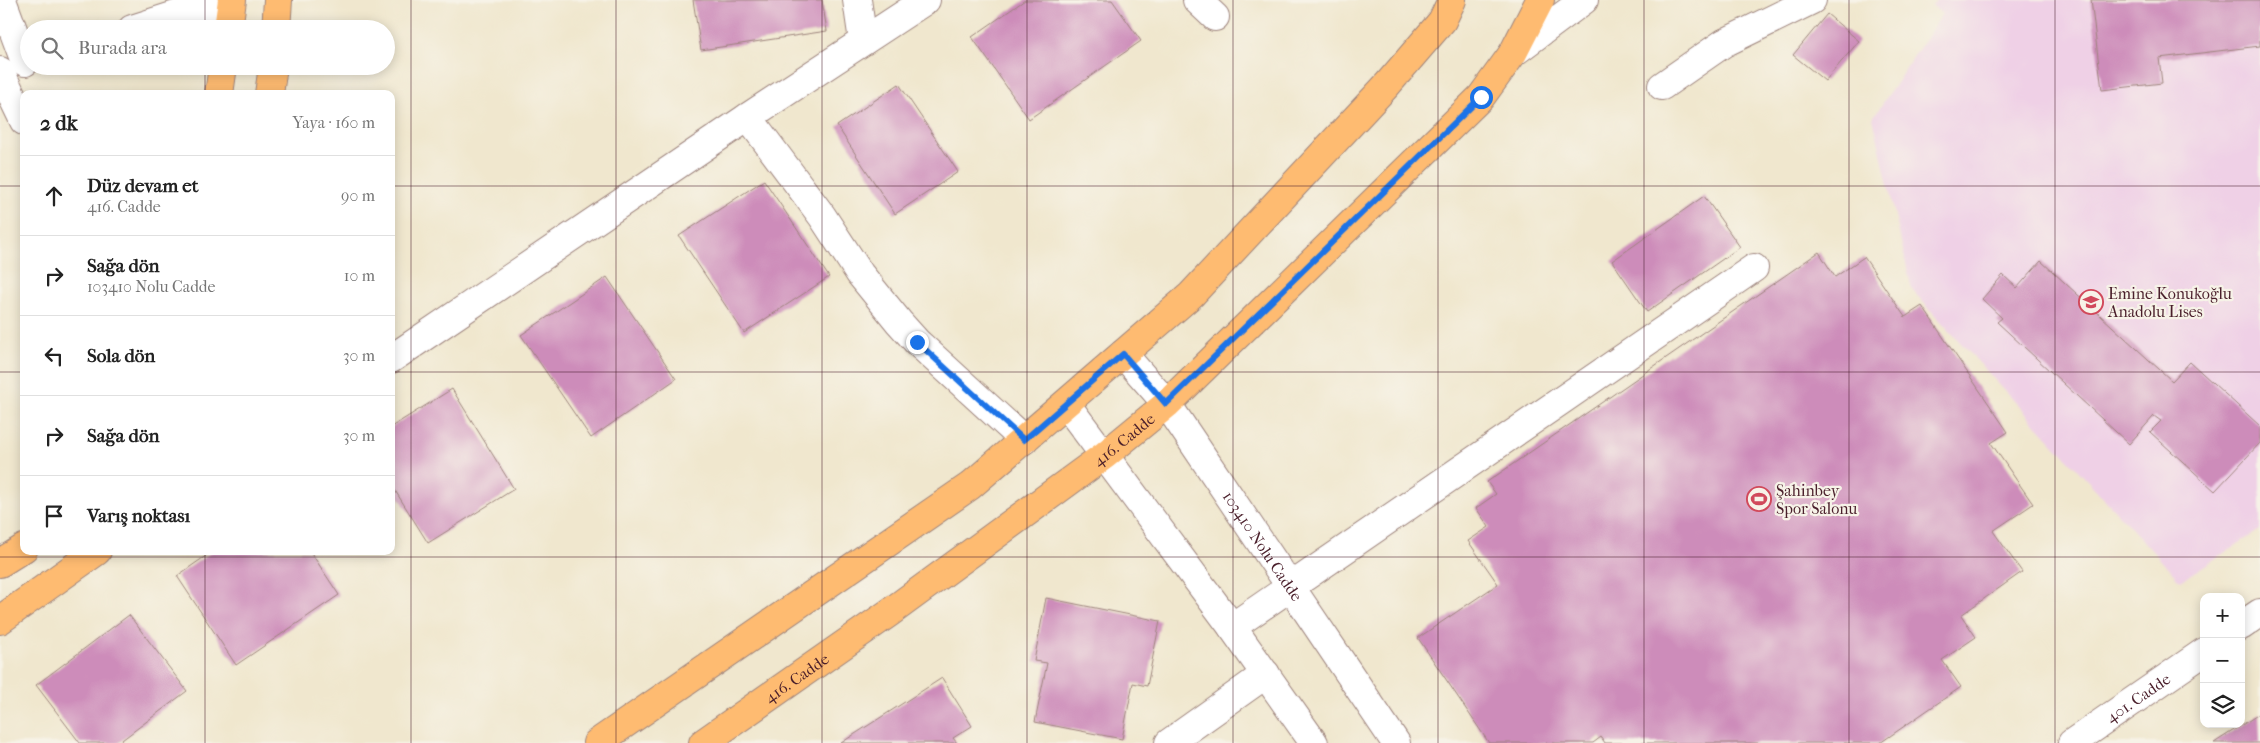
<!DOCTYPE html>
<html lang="tr">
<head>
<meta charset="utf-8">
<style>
	body { margin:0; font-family:"IM FELL French Canon",serif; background:#f6f6f6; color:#222 }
	.controls { position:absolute; right:15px; bottom:15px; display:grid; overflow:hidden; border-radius:10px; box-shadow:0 2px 12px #0003 }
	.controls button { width:45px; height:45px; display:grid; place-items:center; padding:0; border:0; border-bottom:1px solid #e0e0e0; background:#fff; color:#222; font:25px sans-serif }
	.stop { position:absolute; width:15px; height:15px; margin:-11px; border:4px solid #1a73e8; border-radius:50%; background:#fff }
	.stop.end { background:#1a73e8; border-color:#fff; box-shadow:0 1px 5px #0008 }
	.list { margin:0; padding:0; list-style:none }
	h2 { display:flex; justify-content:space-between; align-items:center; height:65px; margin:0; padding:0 20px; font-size:21px }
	h2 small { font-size:16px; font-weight:400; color:#767676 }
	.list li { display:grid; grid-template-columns:32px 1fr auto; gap:15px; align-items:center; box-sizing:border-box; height:80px; padding:0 20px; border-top:1px solid #e0e0e0 }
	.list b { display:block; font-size:19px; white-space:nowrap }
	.list p { margin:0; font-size:16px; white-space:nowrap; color:#767676 }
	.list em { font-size:16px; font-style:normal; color:#767676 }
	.icon { flex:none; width:28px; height:28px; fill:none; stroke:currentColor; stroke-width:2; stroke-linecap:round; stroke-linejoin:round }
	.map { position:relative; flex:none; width:2260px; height:743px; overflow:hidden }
	.search { position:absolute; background:#fff; box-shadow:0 2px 12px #0003; left:20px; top:20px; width:375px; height:55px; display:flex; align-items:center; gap:12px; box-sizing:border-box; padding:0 18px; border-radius:28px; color:#767676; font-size:19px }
	.panel { position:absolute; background:#fff; box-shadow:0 2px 12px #0003; left:20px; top:90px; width:375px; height:465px; border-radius:10px }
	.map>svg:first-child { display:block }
	.built { fill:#efd0e6 }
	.building { fill:#cd8cba }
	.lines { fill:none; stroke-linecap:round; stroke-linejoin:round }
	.minor-casing { stroke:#9d837c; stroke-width:30 }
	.major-casing { stroke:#9d837c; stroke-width:30 }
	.minor { stroke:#fff; stroke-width:28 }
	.major { stroke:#febb71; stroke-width:28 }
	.route { stroke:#1a73e8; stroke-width:6 }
	.grid { fill:none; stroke:#4a1f2b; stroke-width:1; stroke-opacity:0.55 }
	.labels { text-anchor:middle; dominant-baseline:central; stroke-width:4.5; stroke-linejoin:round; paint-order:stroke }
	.poi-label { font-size:16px; fill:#4a1f2b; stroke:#f7f3e8; text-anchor:start }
	.street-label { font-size:16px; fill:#4a1f2b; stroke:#f7f3e8 }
</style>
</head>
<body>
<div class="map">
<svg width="2260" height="743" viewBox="0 0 2260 743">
	<rect width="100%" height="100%" fill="#f7f3e8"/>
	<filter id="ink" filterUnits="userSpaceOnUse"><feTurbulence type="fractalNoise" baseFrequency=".02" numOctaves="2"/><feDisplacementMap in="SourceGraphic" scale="10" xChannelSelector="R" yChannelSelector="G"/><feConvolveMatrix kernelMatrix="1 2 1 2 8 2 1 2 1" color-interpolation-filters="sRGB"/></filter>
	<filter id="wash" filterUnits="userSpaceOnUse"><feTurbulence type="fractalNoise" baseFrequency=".0096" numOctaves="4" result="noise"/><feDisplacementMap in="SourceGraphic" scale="20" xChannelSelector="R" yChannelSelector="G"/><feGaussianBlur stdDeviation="1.12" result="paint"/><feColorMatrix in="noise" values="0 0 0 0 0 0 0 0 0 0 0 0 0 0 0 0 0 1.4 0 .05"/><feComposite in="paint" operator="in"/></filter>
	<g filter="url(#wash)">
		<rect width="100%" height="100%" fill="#f0e7ce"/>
		<polygon class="built" points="1937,0 2260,0 2260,530 2180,581 1912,290 1873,118 1942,14 1932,5"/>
		<g id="blocks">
			<g class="building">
				<polygon points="693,0 822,0 827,31 701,50"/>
				<polygon points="1025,0 1112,0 1141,41 1029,119 972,37"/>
				<polygon points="2091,0 2260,0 2260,46 2159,58 2162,83 2102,90"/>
				<polygon points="1827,14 1859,41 1825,81 1793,55"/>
				<polygon points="899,84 958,172 895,214 837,126"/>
				<polygon points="764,180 829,277 744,333 679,236"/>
				<polygon points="1704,196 1740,247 1647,312 1612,261"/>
				<polygon points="1819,252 1835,277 1864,257 1905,317 1922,306 2008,432 1991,443 2033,504 1993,531 2022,572 1961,615 1976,637 1942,660 1961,687 1880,743 1605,743 1601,737 1593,743 1489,743 1418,638 1498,584 1468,541 1489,527 1476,508 1496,494 1487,482"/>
				<polygon points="2041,261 2172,381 2190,362 2260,426 2260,443 2215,491 2150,432 2161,421 2154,416 2129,444 1997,322 2002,318 1982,299 2003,275 2017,288"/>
				<polygon points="607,277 676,379 591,438 521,335"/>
				<polygon points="452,389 514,489 428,543 391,484 391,427"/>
				<polygon points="213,551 310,551 339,595 236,665 177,576"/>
				<polygon points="1046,598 1160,621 1147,686 1133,683 1122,739 1035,722 1047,663 1034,661"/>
				<polygon points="129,615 187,691 118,743 80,743 36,685"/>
				<polygon points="942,678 972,726 953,738 957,743 841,743"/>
				<polygon points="2259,714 2260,743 2214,743"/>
			</g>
		</g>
	</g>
	<g filter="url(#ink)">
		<use href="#blocks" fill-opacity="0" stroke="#9d837c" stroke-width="1"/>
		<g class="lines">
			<defs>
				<g id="minor">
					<polyline points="2,0 25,62"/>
					<polyline points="857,0 863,41"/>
					<polyline points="1197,0 1215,17"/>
					<polyline points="132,29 185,12 230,11"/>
					<polyline points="1513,53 1584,0"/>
					<polyline points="0,71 24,121"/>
					<polyline points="1662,86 1724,43 1812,0"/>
					<polyline points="748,117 822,216 860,274 899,322 917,342 1024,440"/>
					<path id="s1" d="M1123 354 1167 404 1396 743"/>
					<polyline points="391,359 748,117 926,0"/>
					<polyline points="1066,404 1232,627 1314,743"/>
					<polyline points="2241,626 2260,613"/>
					<polyline points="1232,627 1754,268"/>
					<polyline points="1169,743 1266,674"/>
					<path id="s2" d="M2072 743 2204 652"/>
				</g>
				<g id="major">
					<polyline points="228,29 232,0"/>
					<polyline points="276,29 278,0"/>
					<polyline points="219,94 223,66"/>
					<polyline points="269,94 273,66"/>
					<polyline points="0,563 24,548"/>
					<polyline points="0,620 97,551"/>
					<polyline points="597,743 970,486 1191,295 1387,85 1442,21 1452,0"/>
					<path id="s3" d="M703 743 889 613 1105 455 1167 404 1481 97 1513 53 1540 0"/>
				</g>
			</defs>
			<use href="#minor" class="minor-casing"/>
			<use href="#major" class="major-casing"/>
			<use href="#minor" class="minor"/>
			<use href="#major" class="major"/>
		</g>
	</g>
	<g class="lines" filter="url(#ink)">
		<polyline class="route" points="917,342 1024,440 1123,354 1166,404 1481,97"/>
	</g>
	<path class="grid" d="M205 0V29M411 0V743M616 0V743M822 0V743M1027 0V743M1233 0V743M1438 0V743M1644 0V743M1849 0V743M2055 0V743M205 66V94M0 186H24M391 186H2260M0 372H24M391 372H2260M205 551V743M0 557H2260"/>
	<defs>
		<symbol id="school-ring" viewBox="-11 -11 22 22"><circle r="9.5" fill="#f7f3e8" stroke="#d1495b" stroke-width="1.5"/><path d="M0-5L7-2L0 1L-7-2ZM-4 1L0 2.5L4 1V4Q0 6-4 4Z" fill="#d1495b"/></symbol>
		<symbol id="stadium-ring" viewBox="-11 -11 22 22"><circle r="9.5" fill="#f7f3e8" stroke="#d1495b" stroke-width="1.5"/><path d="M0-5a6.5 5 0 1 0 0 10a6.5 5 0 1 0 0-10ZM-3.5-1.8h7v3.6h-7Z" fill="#d1495b"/></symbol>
	</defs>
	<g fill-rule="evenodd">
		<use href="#school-ring" x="2077" y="288" width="28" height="28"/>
		<use href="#stadium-ring" x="1745" y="485" width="28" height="28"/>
	</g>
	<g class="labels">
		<g class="poi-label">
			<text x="2108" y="293">Emine Konukoğlu<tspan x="2108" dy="18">Anadolu Lises</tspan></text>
			<text x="1776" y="490">Şahinbey<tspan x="1776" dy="18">Spor Salonu</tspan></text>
		</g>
		<g class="street-label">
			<text stroke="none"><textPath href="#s3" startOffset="519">416. Cadde</textPath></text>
			<text stroke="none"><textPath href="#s1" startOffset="238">103410 Nolu Cadde</textPath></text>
			<text stroke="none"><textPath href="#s3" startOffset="114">416. Cadde</textPath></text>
			<text stroke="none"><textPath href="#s2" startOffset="80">401. Cadde</textPath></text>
		</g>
	</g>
</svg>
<div class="controls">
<button>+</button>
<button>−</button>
<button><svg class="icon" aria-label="layers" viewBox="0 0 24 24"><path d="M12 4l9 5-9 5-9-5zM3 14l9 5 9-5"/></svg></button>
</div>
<div class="stop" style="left:1481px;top:97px"></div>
<div class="stop end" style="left:917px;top:342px"></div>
<div class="search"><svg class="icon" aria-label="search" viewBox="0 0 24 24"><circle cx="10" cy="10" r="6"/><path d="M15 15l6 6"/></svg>Burada ara</div>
<section class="panel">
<h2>2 dk<small>Yaya · 160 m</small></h2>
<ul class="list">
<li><svg class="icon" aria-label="ahead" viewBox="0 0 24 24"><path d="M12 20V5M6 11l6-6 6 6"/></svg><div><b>Düz devam et</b><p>416. Cadde</p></div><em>90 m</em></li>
<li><svg class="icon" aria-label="right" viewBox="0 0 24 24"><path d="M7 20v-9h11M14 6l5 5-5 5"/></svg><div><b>Sağa dön</b><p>103410 Nolu Cadde</p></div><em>10 m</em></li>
<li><svg class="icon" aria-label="left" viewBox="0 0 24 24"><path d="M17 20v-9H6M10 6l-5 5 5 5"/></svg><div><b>Sola dön</b></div><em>30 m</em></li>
<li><svg class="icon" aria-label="right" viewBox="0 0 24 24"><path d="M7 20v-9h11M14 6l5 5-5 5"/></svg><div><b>Sağa dön</b></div><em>30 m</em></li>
<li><svg class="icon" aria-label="arrive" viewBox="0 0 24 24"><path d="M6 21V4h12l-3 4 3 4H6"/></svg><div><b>Varış noktası</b></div></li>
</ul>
</section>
</div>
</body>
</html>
